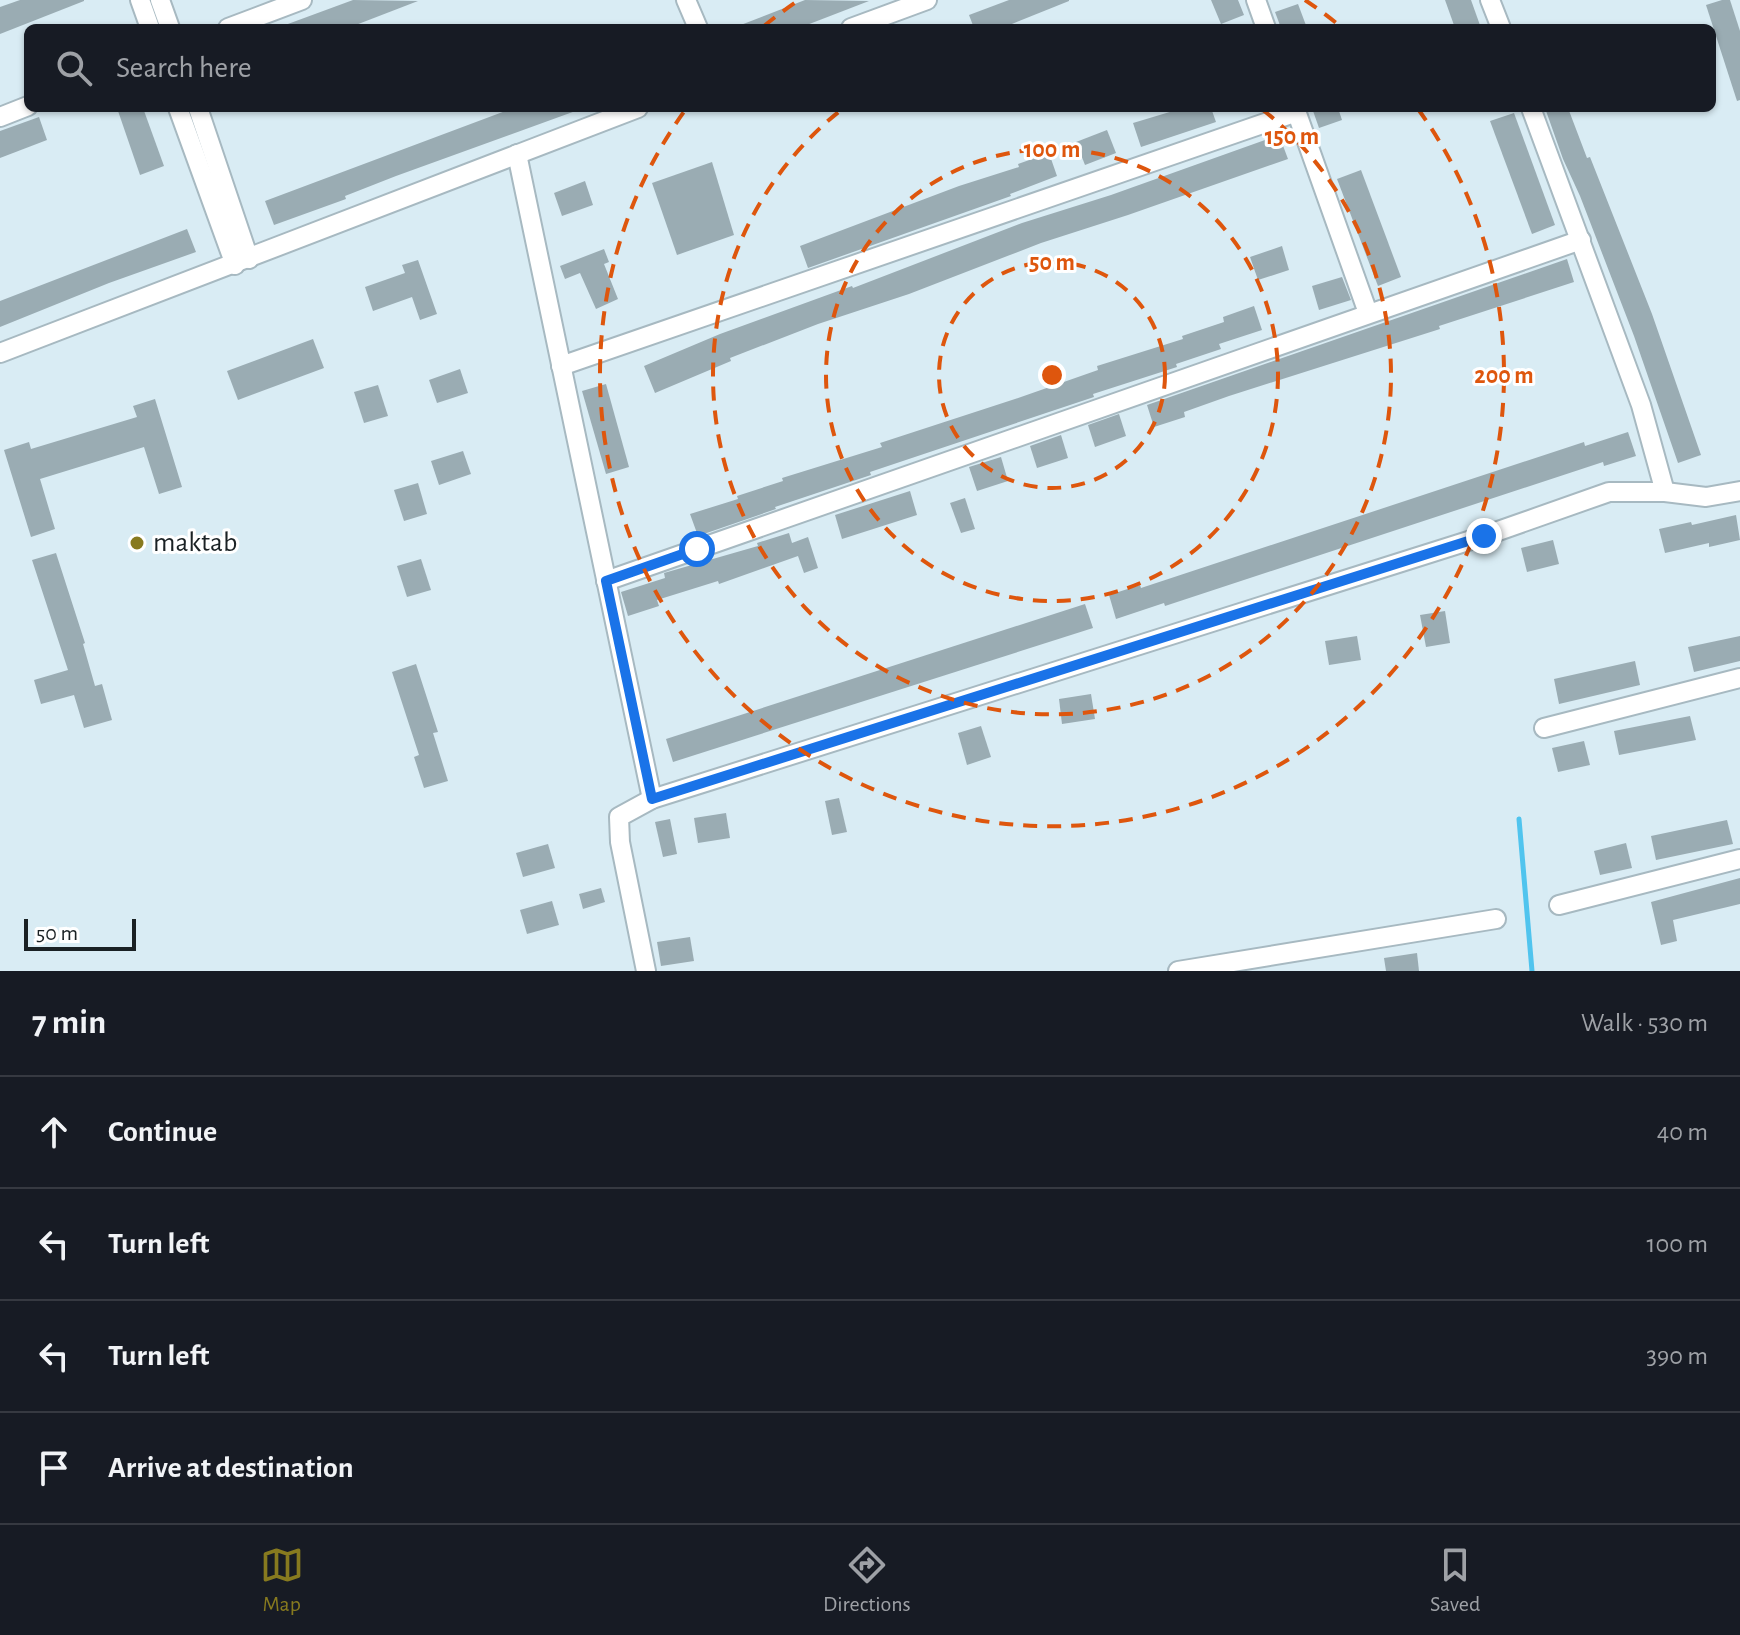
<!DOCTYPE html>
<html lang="en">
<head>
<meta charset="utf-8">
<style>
	body { margin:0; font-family:"Alegreya Sans",sans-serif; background:#20242c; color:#f1f3f6 }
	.scale { position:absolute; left:24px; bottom:20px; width:112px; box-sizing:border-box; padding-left:8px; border:4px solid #1a2124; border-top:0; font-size:22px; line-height:28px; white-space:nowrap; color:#1a2124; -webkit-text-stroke:6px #fff; paint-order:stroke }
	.stop { position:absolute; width:24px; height:24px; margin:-18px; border:6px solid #1a73e8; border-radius:50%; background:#fff }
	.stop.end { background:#1a73e8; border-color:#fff; box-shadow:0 2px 8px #0008 }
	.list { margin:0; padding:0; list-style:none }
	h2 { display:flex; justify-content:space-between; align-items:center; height:104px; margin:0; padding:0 32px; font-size:34px }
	h2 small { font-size:26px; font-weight:400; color:#9ea1a6 }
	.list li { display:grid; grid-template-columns:52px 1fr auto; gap:24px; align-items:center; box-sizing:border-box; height:112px; padding:0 32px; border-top:2px solid #363941 }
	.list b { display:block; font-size:30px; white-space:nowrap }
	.list em { font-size:26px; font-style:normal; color:#9ea1a6 }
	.icon { flex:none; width:44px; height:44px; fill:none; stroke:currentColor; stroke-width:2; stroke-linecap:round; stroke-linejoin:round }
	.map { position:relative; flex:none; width:1740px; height:971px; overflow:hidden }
	.search { position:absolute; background:#171b24; box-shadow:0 2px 6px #0004; left:24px; right:24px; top:24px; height:88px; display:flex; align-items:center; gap:20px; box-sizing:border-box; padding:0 28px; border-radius:12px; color:#9ea1a6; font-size:30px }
	.sheet { height:552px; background:#171b24 }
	nav { display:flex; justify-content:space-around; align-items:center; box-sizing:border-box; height:112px; border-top:2px solid #363941; background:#171b24; font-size:22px; color:#9ea1a6 }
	nav a { display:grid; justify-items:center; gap:4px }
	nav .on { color:#877a1f }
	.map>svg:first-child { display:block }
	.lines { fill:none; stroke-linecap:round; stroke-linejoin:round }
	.stream { stroke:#50c4ee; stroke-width:5 }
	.building { fill:#9aacb3 }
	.minor-casing { stroke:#a7b9c1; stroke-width:22 }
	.minor { stroke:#fff; stroke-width:18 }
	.route { stroke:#1a73e8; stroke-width:10 }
	.ring { fill:none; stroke:#de560d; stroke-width:4; stroke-dasharray:14 10 }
	.poi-dot { fill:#877a1f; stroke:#fff; stroke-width:3 }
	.labels { text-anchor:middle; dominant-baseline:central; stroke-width:6; stroke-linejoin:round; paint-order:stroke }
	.poi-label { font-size:28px; fill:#1a2124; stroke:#fff; text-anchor:start }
	.centre { fill:#de560d; stroke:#fff; stroke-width:4 }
	.ring-label { font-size:24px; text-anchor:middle; font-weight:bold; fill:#de560d; stroke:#fff; stroke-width:6; stroke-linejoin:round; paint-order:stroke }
</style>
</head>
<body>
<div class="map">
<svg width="1740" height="971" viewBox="0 0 1740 971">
	<rect width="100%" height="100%" fill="#d9ecf4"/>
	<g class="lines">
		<polyline class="stream" points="1519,819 1532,971"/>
	</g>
	<g class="building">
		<polygon points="20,0 84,0 84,1 0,34 0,7"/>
		<polygon points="353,0 418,1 348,28 277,28"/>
		<polygon points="805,0 869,1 799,28 733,28"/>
		<polygon points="1009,0 1069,0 1069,1 1002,28 974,28 969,15"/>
		<polygon points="1211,0 1238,0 1244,15 1221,24"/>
		<polygon points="1445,0 1471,0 1481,28 1455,28"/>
		<polygon points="1722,0 1730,0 1740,31 1740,100 1737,101 1706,5"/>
		<polygon points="1298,4 1307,28 1281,28 1275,12"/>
		<polygon points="117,108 143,108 164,166 140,175"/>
		<polygon points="513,108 581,109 396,176 345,196 346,199 274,225 265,201"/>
		<polygon points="1183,108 1211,108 1216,122 1141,147 1133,123"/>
		<polygon points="1312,108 1338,108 1342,120 1319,128"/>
		<polygon points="1545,108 1568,108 1587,158 1590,157 1652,314 1701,455 1678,463 1634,336 1580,196 1563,159"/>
		<polygon points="1514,113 1555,225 1532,234 1490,121"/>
		<polygon points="39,117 47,140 0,158 0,131"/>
		<polygon points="1107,130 1116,153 1085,165 1076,142"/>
		<polygon points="1279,135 1288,159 1128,215 1041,243 909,294 818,324 730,358 731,361 655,393 644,366 720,334 852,286 853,288 1022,223 1111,195"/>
		<polygon points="1049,153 1057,176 1010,194 1011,196 808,268 800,246 959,186 1019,167 1018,164"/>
		<polygon points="712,162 734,235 677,255 652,183"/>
		<polygon points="1361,170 1401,277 1378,286 1337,179"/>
		<polygon points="585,181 593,205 562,216 554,193"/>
		<polygon points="187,229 196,252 109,283 0,327 0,301"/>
		<polygon points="1282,246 1289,270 1258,280 1250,257"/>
		<polygon points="604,249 609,262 604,264 618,299 596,309 580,273 565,279 560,266"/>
		<polygon points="1567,259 1574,282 1439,326 1440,329 1229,396 1184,412 1185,417 1154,427 1147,405"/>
		<polygon points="418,260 437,314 420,320 412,297 373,311 365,287 405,273 402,265"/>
		<polygon points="1342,277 1351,300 1319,310 1312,286"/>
		<polygon points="1254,306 1262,330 1219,344 1221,349 1176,364 1177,367 1093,394 1094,397 870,472 871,475 775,507 776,509 698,536 690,514 738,499 737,496 783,481 782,478 882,447 880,443 1015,399 1098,370 1097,366 1183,339 1182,336 1224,322 1223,317"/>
		<polygon points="313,339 324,368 238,400 227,371"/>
		<polygon points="460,369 468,393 437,403 429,380"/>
		<polygon points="606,384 629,467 606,474 582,391"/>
		<polygon points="378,385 388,416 364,423 354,392"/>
		<polygon points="155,399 182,487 159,494 144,447 40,479 55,529 31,537 4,450 29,442 31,449 137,417 133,406"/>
		<polygon points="1119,414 1126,436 1095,447 1088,425"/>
		<polygon points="1628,432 1636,456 1604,466 1603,462 1165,606 1164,603 1116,619 1109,595 1140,585 1141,588 1584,442 1585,446"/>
		<polygon points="1061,435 1068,458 1037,468 1030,446"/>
		<polygon points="463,451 471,474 439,485 431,461"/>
		<polygon points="1001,457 1008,481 977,491 969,467"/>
		<polygon points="418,483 427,514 404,521 394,490"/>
		<polygon points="910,491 917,515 842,539 835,515"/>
		<polygon points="965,498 975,529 961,533 950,503"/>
		<polygon points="1736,515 1740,540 1709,547 1709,543 1665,553 1659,529 1691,522 1692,525"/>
		<polygon points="789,533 792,543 808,537 818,568 804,573 798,556 719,584 718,581 657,600 659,606 628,616 621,592 665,578 664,573 758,546 757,543"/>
		<polygon points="1553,540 1559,564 1527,572 1521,548"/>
		<polygon points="56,553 85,643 83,644 95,686 102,684 112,720 84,728 74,695 41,704 34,680 68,670 32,560"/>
		<polygon points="421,559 431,590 407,597 397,566"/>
		<polygon points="1085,604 1093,628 673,762 666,739"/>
		<polygon points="1445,611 1450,643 1426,647 1420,615"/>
		<polygon points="1357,636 1361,660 1329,665 1325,641"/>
		<polygon points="1740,636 1740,661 1694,672 1688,647"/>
		<polygon points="1635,661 1640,685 1559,704 1554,679"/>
		<polygon points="416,664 438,732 433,733 448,781 424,788 414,757 419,755 392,672"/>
		<polygon points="1091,694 1095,719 1062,724 1059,699"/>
		<polygon points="1690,716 1696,740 1619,755 1614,731"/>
		<polygon points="981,726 991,757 967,765 958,733"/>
		<polygon points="1584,741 1590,765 1558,772 1552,748"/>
		<polygon points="839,798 847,832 832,835 825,801"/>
		<polygon points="726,813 730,838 698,843 694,818"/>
		<polygon points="670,819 677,854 663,857 655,822"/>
		<polygon points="1727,820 1733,844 1656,860 1651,836"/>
		<polygon points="1626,843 1632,868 1600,875 1594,851"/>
		<polygon points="548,844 555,868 523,877 516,853"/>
		<polygon points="1740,878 1740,904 1673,920 1677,941 1661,945 1651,902"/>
		<polygon points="601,888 605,902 583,909 579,894"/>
		<polygon points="552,901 559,925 527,934 520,910"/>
		<polygon points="690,937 694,961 661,966 657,942"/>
		<polygon points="1417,953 1419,971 1386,971 1384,958"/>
	</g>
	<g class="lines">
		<defs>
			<g id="minor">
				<polyline points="140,0 150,28"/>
				<polyline points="160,0 170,28"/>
				<polyline points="686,0 698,28"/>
				<polyline points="1256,0 1266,28"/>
				<polyline points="1490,0 1501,28"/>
				<polyline points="228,28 302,0"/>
				<polyline points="851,28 927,0"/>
				<polyline points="178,108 235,265"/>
				<polyline points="198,108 249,259"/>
				<polyline points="1295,108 1368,313"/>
				<polyline points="1531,108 1641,405 1665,492"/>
				<polyline points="0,117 28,106"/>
				<polyline points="517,154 652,799"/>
				<polyline points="0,353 638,108"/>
				<polyline points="561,366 1297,112"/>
				<polyline points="606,581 1581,240"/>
				<polyline points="1544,728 1740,678"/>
				<polyline points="1559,905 1740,859"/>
				<polyline points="646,971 620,842 619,817 652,799 1484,536 1609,492 1665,492 1706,497 1740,491"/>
				<polyline points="1178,971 1496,919"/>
			</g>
		</defs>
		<use href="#minor" class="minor-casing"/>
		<use href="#minor" class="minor"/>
	</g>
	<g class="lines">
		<polyline class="route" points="697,549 606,581 652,799 1484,536"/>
	</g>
	<g class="ring">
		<circle cx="1052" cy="375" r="113"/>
		<circle cx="1052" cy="375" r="226"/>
		<path d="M1263 110A339 339 0 1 1 841 110"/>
		<path d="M764 26A452 452 0 0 1 799 0M1305 0A452 452 0 0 1 1340 26M1418 109A452 452 0 1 1 686 109"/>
	</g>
	<circle class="poi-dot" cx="137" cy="543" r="8"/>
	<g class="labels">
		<g class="poi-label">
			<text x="153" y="543">maktab</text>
		</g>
	</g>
	<circle cx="1052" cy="375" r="12" class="centre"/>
	<g class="ring-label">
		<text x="1292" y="144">150 m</text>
		<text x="1052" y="157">100 m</text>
		<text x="1052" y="270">50 m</text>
		<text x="1504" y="383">200 m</text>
	</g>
</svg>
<div class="scale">50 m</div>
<div class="stop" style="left:697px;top:549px"></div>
<div class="stop end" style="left:1484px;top:536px"></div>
<div class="search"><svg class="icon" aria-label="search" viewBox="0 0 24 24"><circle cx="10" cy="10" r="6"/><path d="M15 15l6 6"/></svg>Search here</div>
</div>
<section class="sheet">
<h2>7 min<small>Walk · 530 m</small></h2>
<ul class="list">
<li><svg class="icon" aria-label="ahead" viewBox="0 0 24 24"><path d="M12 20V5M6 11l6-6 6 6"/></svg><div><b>Continue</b></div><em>40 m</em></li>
<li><svg class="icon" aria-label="left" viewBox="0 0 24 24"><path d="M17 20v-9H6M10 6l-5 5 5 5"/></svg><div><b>Turn left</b></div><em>100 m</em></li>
<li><svg class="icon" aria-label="left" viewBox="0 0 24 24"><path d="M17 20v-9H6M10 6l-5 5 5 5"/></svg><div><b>Turn left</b></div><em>390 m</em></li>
<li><svg class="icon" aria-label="arrive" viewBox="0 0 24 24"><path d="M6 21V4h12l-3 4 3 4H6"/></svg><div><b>Arrive at destination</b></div></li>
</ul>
</section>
<nav>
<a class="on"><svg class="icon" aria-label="map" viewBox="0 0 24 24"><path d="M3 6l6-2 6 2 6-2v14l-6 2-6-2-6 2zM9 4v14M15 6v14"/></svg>Map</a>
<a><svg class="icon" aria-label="directions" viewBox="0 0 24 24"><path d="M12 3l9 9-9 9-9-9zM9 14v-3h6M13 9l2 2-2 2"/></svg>Directions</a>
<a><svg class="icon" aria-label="saved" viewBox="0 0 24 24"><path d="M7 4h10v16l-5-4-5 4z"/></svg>Saved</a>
</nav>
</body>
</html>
